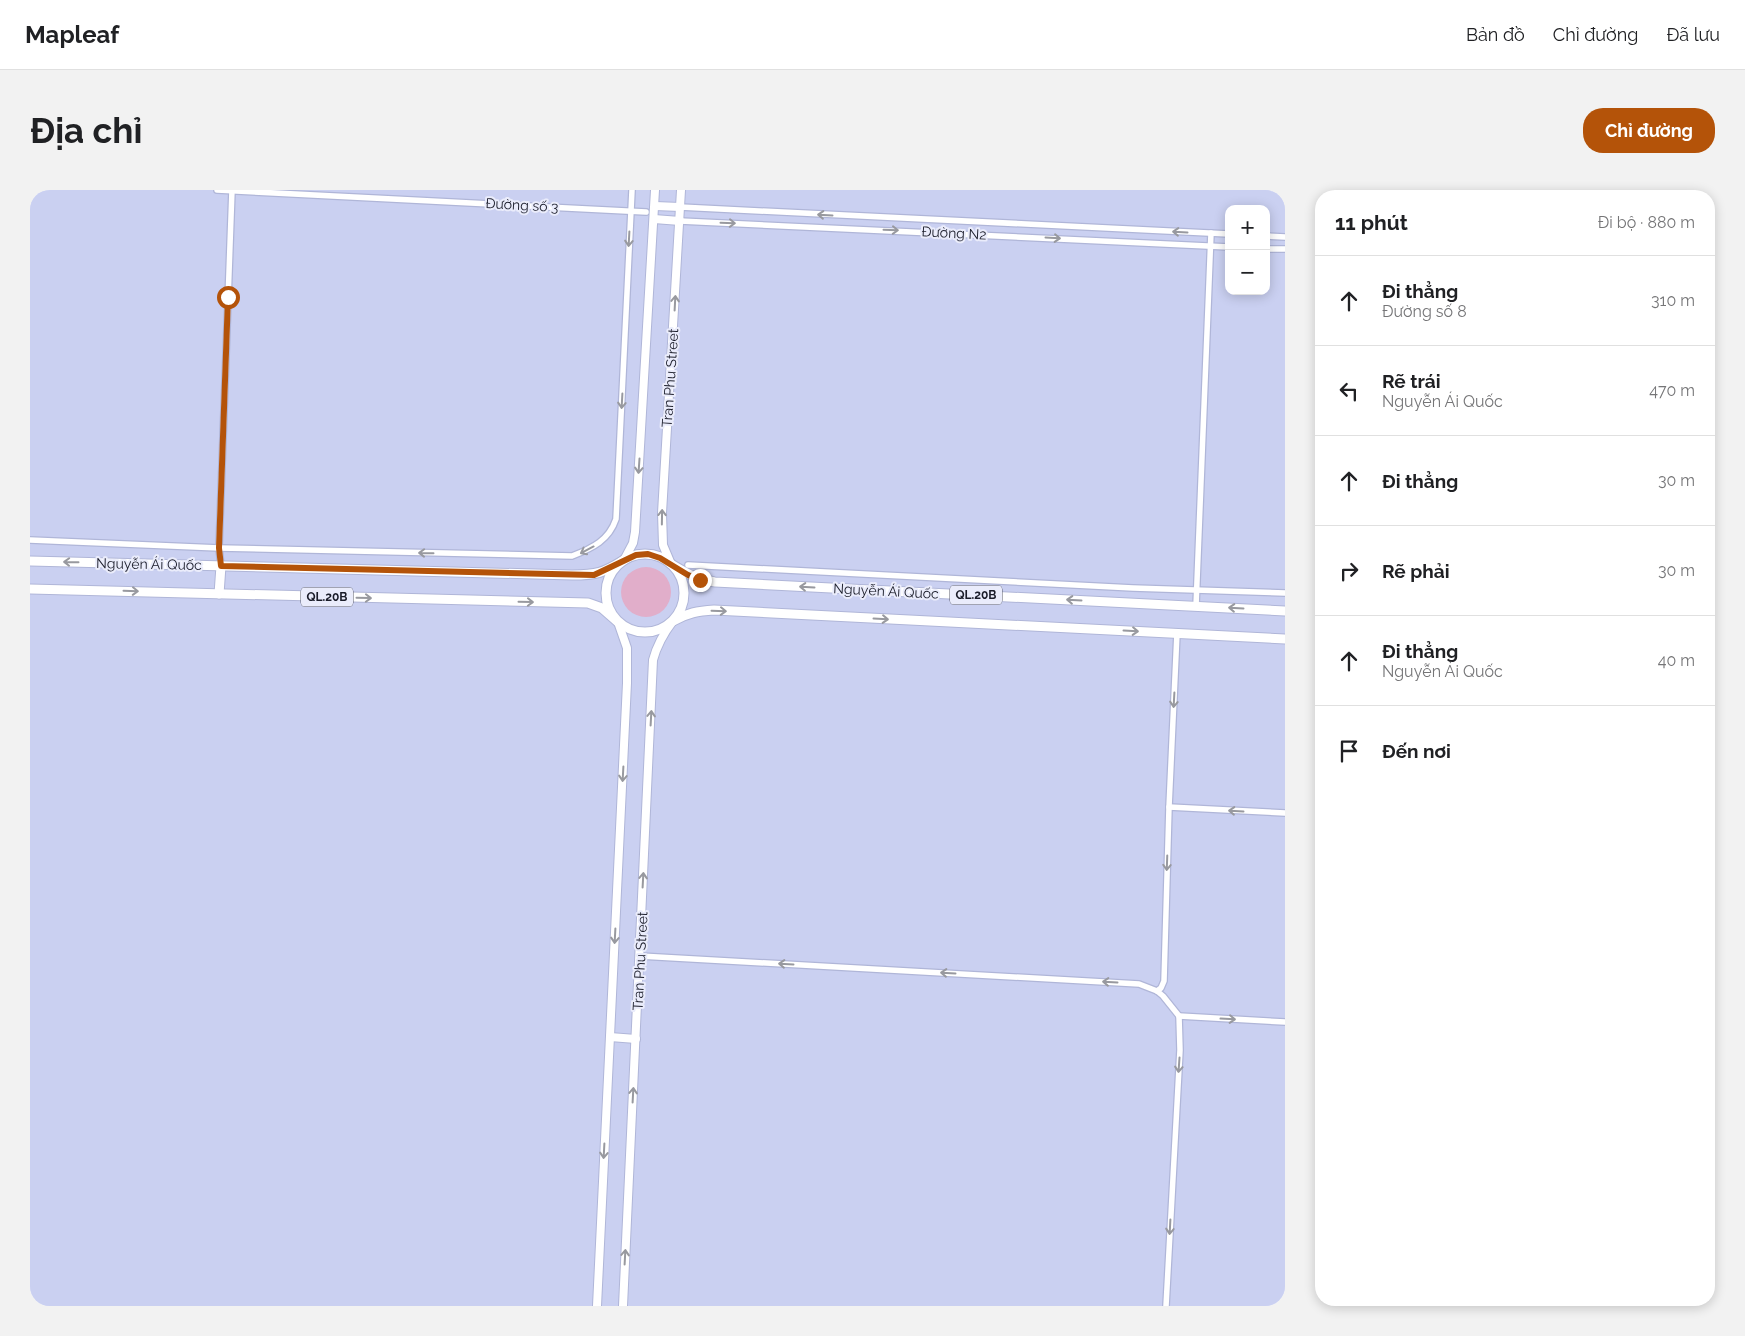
<!DOCTYPE html>
<html lang="vi">
<head>
<meta charset="utf-8">
<style>
	body { margin:0; font-family:Raleway,sans-serif; background:#f2f2f2; color:#202124 }
	.controls { position:absolute; right:15px; top:15px; display:grid; overflow:hidden; border-radius:10px; box-shadow:0 2px 12px #0003 }
	.controls button { width:45px; height:45px; display:grid; place-items:center; padding:0; border:0; border-bottom:1px solid #e0e0e0; background:#fff; color:#202124; font:25px sans-serif }
	.stop { position:absolute; width:15px; height:15px; margin:-11px; border:4px solid #b45309; border-radius:50%; background:#fff }
	.stop.end { background:#b45309; border-color:#fff; box-shadow:0 1px 5px #0008 }
	.list { margin:0; padding:0; list-style:none }
	h2 { display:flex; justify-content:space-between; align-items:center; height:65px; margin:0; padding:0 20px; font-size:21px }
	h2 small { font-size:16px; font-weight:400; color:#757577 }
	.list li { display:grid; grid-template-columns:32px 1fr auto; gap:15px; align-items:center; box-sizing:border-box; height:90px; padding:0 20px; border-top:1px solid #e0e0e0 }
	.list b { display:block; font-size:19px; white-space:nowrap }
	.list p { margin:0; font-size:16px; white-space:nowrap; color:#757577 }
	.list em { font-size:16px; font-style:normal; color:#757577 }
	.icon { flex:none; width:28px; height:28px; fill:none; stroke:currentColor; stroke-width:2; stroke-linecap:round; stroke-linejoin:round }
	.map { position:relative; flex:none; width:1255px; height:1116px; overflow:hidden; border-radius:20px }
	header { display:flex; align-items:center; gap:30px; box-sizing:border-box; height:70px; padding:0 25px; background:#fff; border-bottom:1px solid #e0e0e0 }
	header strong { font-size:24px }
	nav { display:flex; gap:28px; margin-inline-start:auto; font-size:18px }
	.intro { display:flex; align-items:center; justify-content:space-between; box-sizing:border-box; height:120px; padding:0 30px }
	h1 { margin:0; font-size:35px }
	.button { padding:12px 22px; border-radius:20px; background:#b45309; color:#fff; font-size:18px; font-weight:700 }
	main { display:flex; gap:30px; padding:0 30px }
	aside { flex:1; background:#fff; border-radius:20px; box-shadow:0 2px 12px #0003 }
	.map>svg:first-child { display:block }
	.built { fill:#cad0f1; fill-rule:evenodd }
	.green { fill:#e1aeca }
	.lines { fill:none; stroke-linecap:round; stroke-linejoin:round }
	.street-casing { stroke:#b0b6d8; stroke-width:8 }
	.secondary-casing { stroke:#b0b6d8; stroke-width:10 }
	.primary-casing { stroke:#b0b6d8; stroke-width:11 }
	.street { stroke:#fff; stroke-width:5.5 }
	.secondary { stroke:#fff; stroke-width:8 }
	.primary { stroke:#fff; stroke-width:9 }
	.oneway { stroke:#98999f }
	.route { stroke:#b45309; stroke-width:6 }
	.labels { text-anchor:middle; dominant-baseline:central; stroke-width:4; stroke-linejoin:round; paint-order:stroke }
	.shield { fill:#eaecfb; stroke:#585a68; stroke-width:1 }
	.shield-label { font-size:12px; font-weight:bold; fill:#1a1c29 }
	.street-label { font-size:14px; fill:#1a1c29; stroke:#eaecfb }
</style>
</head>
<body>
<header>
<strong>Mapleaf</strong>
<nav><a>Bản đồ</a><a>Chỉ đường</a><a>Đã lưu</a></nav>
</header>
<div class="intro"><h1>Địa chỉ</h1><a class="button">Chỉ đường</a></div>
<main>
<div class="map">
<svg width="1255" height="1116" viewBox="0 0 1255 1116">
	<rect width="100%" height="100%" fill="#d9defb"/>
	<path class="built" d="M0 0H1255V1116H0ZM1199 19H1236V101H1199Z"/>
	<circle class="green" cx="616" cy="402" r="25"/>
	<g class="lines">
		<defs>
			<g id="street">
				<polyline points="187,0 616,22"/>
				<polyline points="650,17 1199,44"/>
				<polyline points="650,31 1199,57"/>
				<polyline points="1236,46 1255,47"/>
				<polyline points="1236,59 1255,59"/>
				<path d="M0 350 189 358 542 366C563 358 579 350 586 329L602 0"/>
				<polyline points="658,375 1103,398 1255,403"/>
				<polyline points="191,376 189,358 202,0"/>
				<polyline points="1166,416 1181,43"/>
				<polyline points="1139,617 1255,623"/>
				<polyline points="610,766 1109,794 1127,801 1133,806 1149,826 1150,860 1136,1116"/>
				<polyline points="1127,801 1131,798 1134,791 1139,617 1147,443"/>
				<polyline points="1149,826 1255,832"/>
			</g>
			<g id="secondary">
				<polyline points="625,16 650,17"/>
				<polyline points="624,29 650,31"/>
				<polyline points="594,370 603,353 605,342 625,0"/>
				<polyline points="641,374 633,355 632,323 651,0"/>
				<polyline points="580,847 606,849"/>
				<polyline points="567,1116 597,493 597,458 588,432"/>
				<path d="M593 1116 623 470C627 455 633 444 643 431"/>
			</g>
			<g id="primary">
				<circle cx="615" cy="403" r="39"/>
				<path d="M0 371 542 385C567 385 573 383 594 370"/>
				<path d="M641 374C656 383 668 390 685 392L1255 421"/>
				<polyline points="0,399 558,413 572,418 588,432"/>
				<polyline points="189,404 191,376"/>
				<path d="M643 431C657 423 668 421 684 420L1255 449"/>
			</g>
		</defs>
		<use href="#street" class="street-casing"/>
		<use href="#secondary" class="secondary-casing"/>
		<use href="#primary" class="primary-casing"/>
		<use href="#street" class="street"/>
		<use href="#secondary" class="secondary"/>
		<use href="#primary" class="primary"/>
	</g>
	<defs><path id="oneway-shaft" d="M-6 0H5M1.5-3L5.5 0L1.5 3" fill="none" stroke-width="1.6" stroke-linecap="round" stroke-linejoin="round" transform="scale(1.25)"/></defs>
	<g class="oneway">
		<use href="#oneway-shaft" transform="translate(795 25) rotate(-177)"/>
		<use href="#oneway-shaft" transform="translate(698 33) rotate(2)"/>
		<use href="#oneway-shaft" transform="translate(861 40) rotate(2)"/>
		<use href="#oneway-shaft" transform="translate(1150 42) rotate(-177)"/>
		<use href="#oneway-shaft" transform="translate(1023 48) rotate(3)"/>
		<use href="#oneway-shaft" transform="translate(599 49) rotate(93)"/>
		<use href="#oneway-shaft" transform="translate(645 113) rotate(-87)"/>
		<use href="#oneway-shaft" transform="translate(592 211) rotate(93)"/>
		<use href="#oneway-shaft" transform="translate(609 276) rotate(94)"/>
		<use href="#oneway-shaft" transform="translate(632 327) rotate(-89)"/>
		<use href="#oneway-shaft" transform="translate(557 360) rotate(152)"/>
		<use href="#oneway-shaft" transform="translate(396 363) rotate(-179)"/>
		<use href="#oneway-shaft" transform="translate(41 372) rotate(-179)"/>
		<use href="#oneway-shaft" transform="translate(777 397) rotate(-177)"/>
		<use href="#oneway-shaft" transform="translate(101 401) rotate(2)"/>
		<use href="#oneway-shaft" transform="translate(334 408) rotate(1)"/>
		<use href="#oneway-shaft" transform="translate(1044 410) rotate(-177)"/>
		<use href="#oneway-shaft" transform="translate(496 412) rotate(1)"/>
		<use href="#oneway-shaft" transform="translate(1206 418) rotate(-177)"/>
		<use href="#oneway-shaft" transform="translate(689 421) rotate(2)"/>
		<use href="#oneway-shaft" transform="translate(851 429) rotate(3)"/>
		<use href="#oneway-shaft" transform="translate(1101 441) rotate(3)"/>
		<use href="#oneway-shaft" transform="translate(1144 510) rotate(93)"/>
		<use href="#oneway-shaft" transform="translate(621 528) rotate(-87)"/>
		<use href="#oneway-shaft" transform="translate(593 584) rotate(93)"/>
		<use href="#oneway-shaft" transform="translate(1206 621) rotate(-177)"/>
		<use href="#oneway-shaft" transform="translate(1137 673) rotate(92)"/>
		<use href="#oneway-shaft" transform="translate(613 690) rotate(-87)"/>
		<use href="#oneway-shaft" transform="translate(585 746) rotate(93)"/>
		<use href="#oneway-shaft" transform="translate(756 774) rotate(-177)"/>
		<use href="#oneway-shaft" transform="translate(918 783) rotate(-177)"/>
		<use href="#oneway-shaft" transform="translate(1080 792) rotate(-177)"/>
		<use href="#oneway-shaft" transform="translate(1198 829) rotate(3)"/>
		<use href="#oneway-shaft" transform="translate(1149 875) rotate(94)"/>
		<use href="#oneway-shaft" transform="translate(603 905) rotate(-87)"/>
		<use href="#oneway-shaft" transform="translate(574 961) rotate(93)"/>
		<use href="#oneway-shaft" transform="translate(1140 1037) rotate(93)"/>
		<use href="#oneway-shaft" transform="translate(595 1067) rotate(-87)"/>
	</g>
	<g class="lines">
		<polyline class="route" points="198,107 189,358 191,376 564,385 606,365 618,364 630,368 658,385 670,390"/>
	</g>
	<g class="labels">
		<g class="shield">
			<rect x="920" y="395.5" width="52" height="19" rx="4"/>
			<rect x="271" y="397.5" width="52" height="19" rx="4"/>
		</g>
		<g class="shield-label">
			<text x="946" y="405">QL.20B</text>
			<text x="297" y="407">QL.20B</text>
		</g>
		<g class="street-label">
			<text transform="translate(492 15) rotate(3)">Đường số 3</text>
			<text transform="translate(924 43) rotate(3)">Đường N2</text>
			<text transform="translate(640 188) rotate(-86)">Tran Phu Street</text>
			<text transform="translate(119 374) rotate(1)">Nguyễn Ái Quốc</text>
			<text transform="translate(856 401) rotate(3)">Nguyễn Ái Quốc</text>
			<text transform="translate(610 771) rotate(-87)">Tran Phu Street</text>
		</g>
	</g>
</svg>
<div class="controls">
<button>+</button>
<button>−</button>
</div>
<div class="stop" style="left:198px;top:107px"></div>
<div class="stop end" style="left:670px;top:390px"></div>
</div>
<aside>
<h2>11 phút<small>Đi bộ · 880 m</small></h2>
<ul class="list">
<li><svg class="icon" aria-label="ahead" viewBox="0 0 24 24"><path d="M12 20V5M6 11l6-6 6 6"/></svg><div><b>Đi thẳng</b><p>Đường số 8</p></div><em>310 m</em></li>
<li><svg class="icon" aria-label="left" viewBox="0 0 24 24"><path d="M17 20v-9H6M10 6l-5 5 5 5"/></svg><div><b>Rẽ trái</b><p>Nguyễn Ái Quốc</p></div><em>470 m</em></li>
<li><svg class="icon" aria-label="ahead" viewBox="0 0 24 24"><path d="M12 20V5M6 11l6-6 6 6"/></svg><div><b>Đi thẳng</b></div><em>30 m</em></li>
<li><svg class="icon" aria-label="right" viewBox="0 0 24 24"><path d="M7 20v-9h11M14 6l5 5-5 5"/></svg><div><b>Rẽ phải</b></div><em>30 m</em></li>
<li><svg class="icon" aria-label="ahead" viewBox="0 0 24 24"><path d="M12 20V5M6 11l6-6 6 6"/></svg><div><b>Đi thẳng</b><p>Nguyễn Ái Quốc</p></div><em>40 m</em></li>
<li><svg class="icon" aria-label="arrive" viewBox="0 0 24 24"><path d="M6 21V4h12l-3 4 3 4H6"/></svg><div><b>Đến nơi</b></div></li>
</ul>
</aside>
</main>
</body>
</html>
